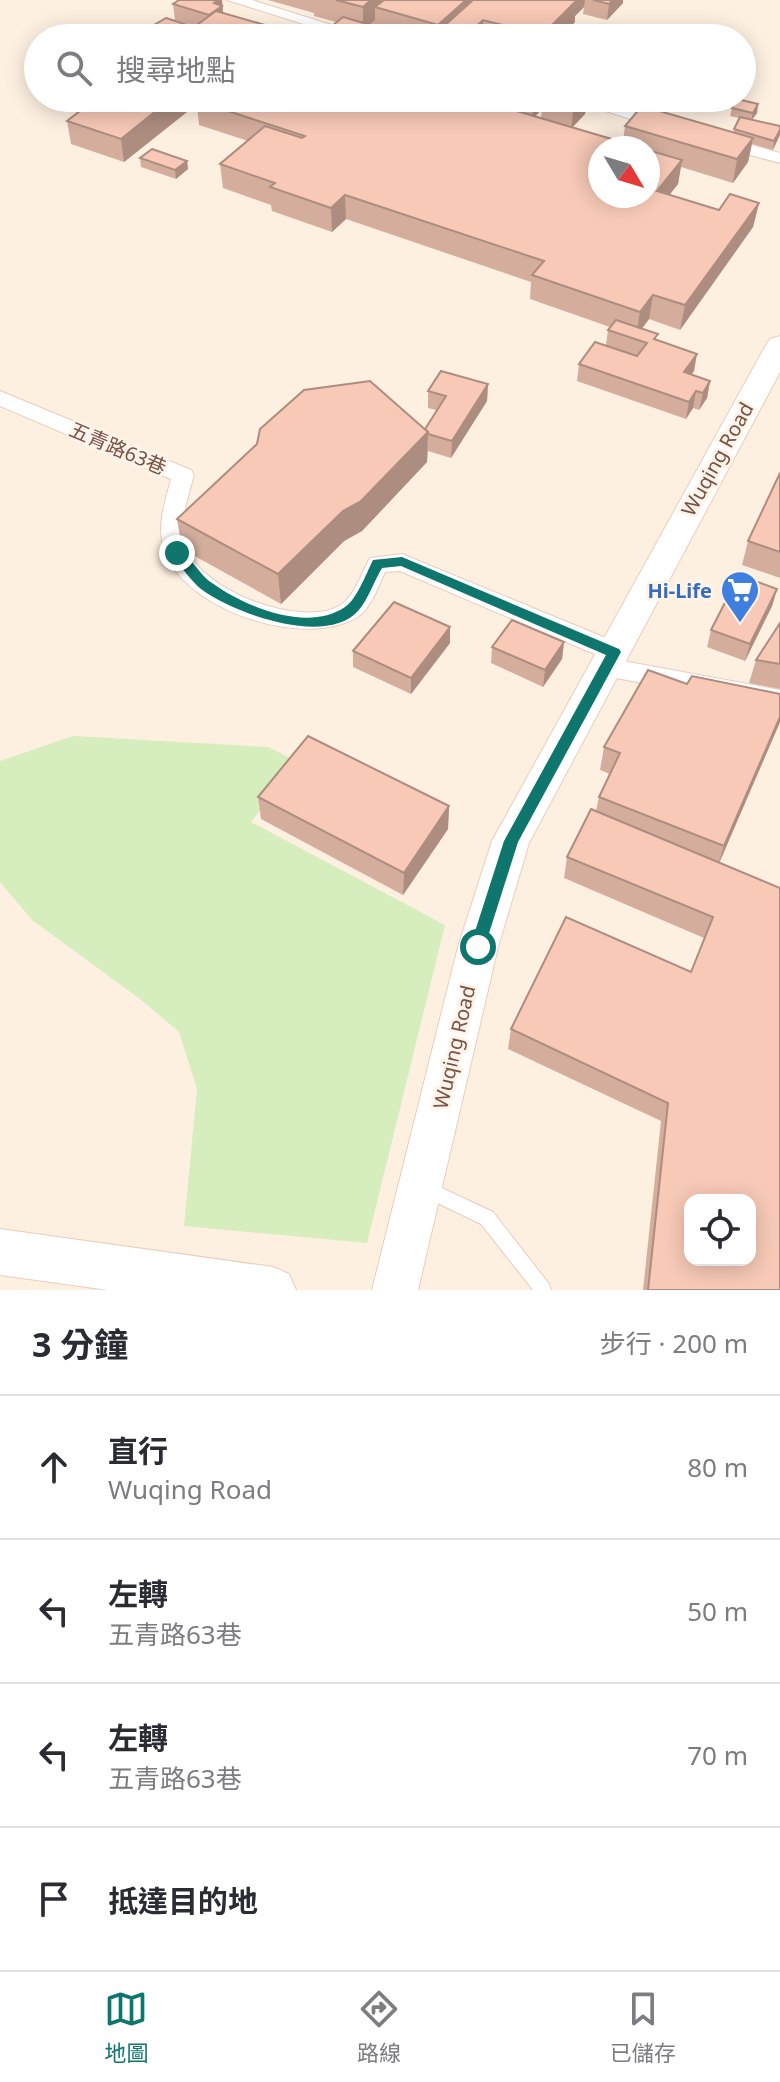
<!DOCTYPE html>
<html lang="zh-TW">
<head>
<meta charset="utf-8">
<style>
	body { margin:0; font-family:"Noto Sans","Noto Sans TC",sans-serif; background:#f2f2f3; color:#2b2b33 }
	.controls { position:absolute; right:24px; bottom:24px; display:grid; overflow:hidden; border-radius:16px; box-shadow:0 4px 20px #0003 }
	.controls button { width:72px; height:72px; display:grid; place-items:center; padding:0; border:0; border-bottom:2px solid #e1e1e2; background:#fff; color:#2b2b33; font:40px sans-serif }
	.compass { position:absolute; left:588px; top:136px; width:72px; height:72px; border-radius:50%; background:#fff; box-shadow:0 4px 20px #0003; rotate:128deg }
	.stop { position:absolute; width:24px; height:24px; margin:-18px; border:6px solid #0f766e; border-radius:50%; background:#fff }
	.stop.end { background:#0f766e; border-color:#fff; box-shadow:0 2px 8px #0008 }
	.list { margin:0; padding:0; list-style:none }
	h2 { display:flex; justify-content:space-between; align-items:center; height:104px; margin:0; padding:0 32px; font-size:34px }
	h2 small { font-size:26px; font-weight:400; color:#7c7c81 }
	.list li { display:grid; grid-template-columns:52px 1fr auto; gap:24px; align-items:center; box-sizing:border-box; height:144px; padding:0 32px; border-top:2px solid #e1e1e2 }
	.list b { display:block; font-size:30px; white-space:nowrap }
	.list p { margin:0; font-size:26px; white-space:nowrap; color:#7c7c81 }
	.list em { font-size:26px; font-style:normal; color:#7c7c81 }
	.icon { flex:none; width:44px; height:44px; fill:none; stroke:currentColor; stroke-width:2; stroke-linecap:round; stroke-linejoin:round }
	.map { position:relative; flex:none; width:780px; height:1290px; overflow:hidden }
	.search { position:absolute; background:#fff; box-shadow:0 4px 20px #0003; left:24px; right:24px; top:24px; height:88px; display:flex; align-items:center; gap:20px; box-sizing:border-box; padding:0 28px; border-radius:44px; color:#7c7c81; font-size:30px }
	.sheet { height:680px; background:#fff }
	nav { display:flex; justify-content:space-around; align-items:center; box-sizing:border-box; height:112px; border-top:2px solid #e1e1e2; background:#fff; font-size:22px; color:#7c7c81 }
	nav a { display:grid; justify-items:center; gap:4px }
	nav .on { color:#0f766e }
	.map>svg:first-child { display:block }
	.green { fill:#d6edbe }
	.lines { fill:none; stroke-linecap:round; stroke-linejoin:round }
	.lane-casing { stroke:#e6cdbe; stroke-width:2 }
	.street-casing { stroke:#e6cdbe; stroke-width:2 }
	.secondary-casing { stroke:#ebcdbb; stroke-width:2 }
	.lane { fill:#fff; fill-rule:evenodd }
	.street { fill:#fff; fill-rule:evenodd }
	.secondary { fill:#fff; fill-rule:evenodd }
	.wall { fill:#d4ad9d; fill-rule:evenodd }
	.shaded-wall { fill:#ad8d7f }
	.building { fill:#f7c9b6; stroke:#ad8d7f; stroke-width:2; fill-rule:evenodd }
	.route { fill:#0f766e }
	.labels { text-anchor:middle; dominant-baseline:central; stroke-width:6; stroke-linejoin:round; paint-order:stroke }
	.street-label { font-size:20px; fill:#785245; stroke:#fff4ea }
	.shop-label { font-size:20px; font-weight:bold; fill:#366cbe; stroke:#fff4ea; text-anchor:end }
</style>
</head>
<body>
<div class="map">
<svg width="780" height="1290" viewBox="0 0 780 1290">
	<rect width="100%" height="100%" fill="#fef0e1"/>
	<polygon class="green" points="73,736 268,747 298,762 251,822 445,925 367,1243 184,1226 197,1089 179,1032 140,999 32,920 0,882 0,761"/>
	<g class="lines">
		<defs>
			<polygon id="lane" points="427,1181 493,1212 549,1284 551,1290 533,1290 481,1224 421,1195 419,1189 421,1183"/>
			<g id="street">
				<polygon points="227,0 252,0 373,38 348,38"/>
				<polygon points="564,98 590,98 674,125 666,130"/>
				<polygon points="720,136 780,153 780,163 714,145 711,141"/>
				<path d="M0 391 191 470 194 475C188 497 178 524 186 547 201 591 302 629 341 605 355 595 362 572 370 558L402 554 623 645 626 652 618 660 780 690V710L596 674 593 667 596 660 604 658 400 571 385 572C378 587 371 609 356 618 302 649 178 609 163 545 157 523 166 500 171 479L0 406Z"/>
			</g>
			<g id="secondary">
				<polygon points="780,336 780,372 529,843 498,947 418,1290 372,1290 458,947 492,841 766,345 770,339"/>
				<polygon points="0,1229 273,1267 289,1274 296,1290 108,1290 0,1275"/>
			</g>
		</defs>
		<use href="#lane" class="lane-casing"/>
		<use href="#street" class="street-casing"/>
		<use href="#secondary" class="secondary-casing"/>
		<use href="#lane" class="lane"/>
		<use href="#street" class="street"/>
		<use href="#secondary" class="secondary"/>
	</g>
	<g class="wall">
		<polygon points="179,0 222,0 223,13 265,25 266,38 169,38 156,34 154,25 195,26 175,20 173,4"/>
		<polygon points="268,0 623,0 623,3 607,20 583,14 584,7 575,16 575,22 560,38 322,38 322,34 336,22 314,16 314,13"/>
		<path d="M97 98 477 99V98H587L585 114 572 127 623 142 625 126 733 133 739 118 730 116 732 108 758 104 757 113 752 120 780 126 773 150 752 144 748 162 733 183 681 167 678 184 669 195 719 210 759 203 753 227 680 330 649 319 642 329 694 371 691 374 710 381 707 398 699 410 693 408 686 419 577 381 579 364 606 345 608 330 610 327 530 299 531 282 346 219 332 232 272 211 271 205 223 188 220 164 248 141 199 125 197 104 124 162 71 144 67 121ZM542 109 541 118 535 116ZM600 148H648V196Z"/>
		<polygon points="140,158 187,161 188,169 176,179 141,167"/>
		<polygon points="488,384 487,401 451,458 428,451 427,462 362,531 344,541 281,604 182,549 177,519 257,444 425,429 437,410 428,408 428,391"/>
		<polygon points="780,473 780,578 742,565 748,541"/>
		<polygon points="777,589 772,606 745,661 707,647 711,630"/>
		<polygon points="780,623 780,689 749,683 756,660"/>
		<polygon points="450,627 450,643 411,694 353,667 353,651"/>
		<polygon points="564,642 562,659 543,687 491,663 492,647"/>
		<polygon points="687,684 780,694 780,722 719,863 780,1290 643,1290 661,1121 508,1049 511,1029 691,972 704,938 564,878 567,857 596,811 599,797 610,774 600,770 604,747"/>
		<polygon points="258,797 449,806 448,829 403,895 261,819"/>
	</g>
	<g class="shaded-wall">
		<polygon points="218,0 222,0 223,13 210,31 214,3"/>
		<polygon points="371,0 398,0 375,7 375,20 363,30 363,7"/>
		<polygon points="466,0 490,0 443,27 443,38 438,38 438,25"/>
		<polygon points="576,0 585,0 584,7 575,16 575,22 560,38 541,38 542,35"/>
		<polygon points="613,0 623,0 623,3 607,20 609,4"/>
		<polygon points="483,20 483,38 468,38 468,34"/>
		<polygon points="265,25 266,38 249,38"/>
		<polygon points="172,98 204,98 197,101 197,104 124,162 121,139"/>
		<polygon points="534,98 543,98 542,109 532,120"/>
		<polygon points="581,98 587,98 585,114 571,129 574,105"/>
		<polygon points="758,104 757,113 751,121 753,113"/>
		<polygon points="780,130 780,135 773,150 774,141"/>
		<polygon points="753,138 748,162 733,183 737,159"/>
		<polygon points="682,160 678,184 654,215 657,191"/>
		<polygon points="187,161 188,169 176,179 175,170"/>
		<polygon points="345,195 346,219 332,232 331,208"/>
		<polygon points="759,203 753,227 680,330 685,305"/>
		<polygon points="653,295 649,319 636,336 640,312"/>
		<polygon points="697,354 694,371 681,389 684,372"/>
		<polygon points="710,381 707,398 699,410 703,393"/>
		<polygon points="488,384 487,401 451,458 452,441"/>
		<polygon points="696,391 693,408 686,419 689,402"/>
		<polygon points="428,432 427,462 362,531 344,541 281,604 278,574 343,511"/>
		<polygon points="777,589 772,606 745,661 750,644"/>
		<polygon points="450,627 450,643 411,694 411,678"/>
		<polygon points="564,642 562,659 543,687 545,670"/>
		<polygon points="780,717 780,722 717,868 724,846"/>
		<polygon points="449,806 448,829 403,895 404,873"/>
	</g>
	<g class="building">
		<polygon points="179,0 218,0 214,3 222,6 209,15 173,4"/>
		<polygon points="336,0 371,0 363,7"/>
		<polygon points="384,0 466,0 438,25 375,7"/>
		<polygon points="473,0 577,0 542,35 483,20 468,34 443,27"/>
		<polygon points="593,0 613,0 609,4"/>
		<polygon points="216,11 265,25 249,38 179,38"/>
		<polygon points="343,17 415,38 336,38 322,34"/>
		<polygon points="166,18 194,27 183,35 154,25"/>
		<polygon points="97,98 172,98 121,139 67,121"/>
		<polygon points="201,98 473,98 642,148 600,148 600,196 648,196 648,150 682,160 657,191 719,210 730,194 759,203 685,305 653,295 640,312 532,275 544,261 345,195 331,208 270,187 275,183 220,164 265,126 302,138 305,136 197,101"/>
		<polygon points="550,98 581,98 574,105"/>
		<polygon points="737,99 758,104 753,113 732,108"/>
		<polygon points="642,106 753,138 737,159 625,126"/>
		<polygon points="740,117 780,126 780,130 774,141 734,129"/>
		<polygon points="152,149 187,161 175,170 140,158"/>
		<polygon points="616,320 658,334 654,339 697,354 684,372 710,381 703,393 696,391 689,402 579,364 595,342 637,356 647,343 608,330"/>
		<polygon points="441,371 488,384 452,441 428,434 428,432 425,429 446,396 428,391"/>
		<polygon points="370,381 428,432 361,501 343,511 278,574 177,519 257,444 260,429 304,390"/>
		<polygon points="780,473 780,552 748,541"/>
		<polygon points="739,575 777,589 750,644 711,630"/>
		<polygon points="394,602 450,627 411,678 353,651"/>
		<polygon points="512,620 564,642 545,670 492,647"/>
		<polygon points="780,623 780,664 756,660"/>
		<polygon points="648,670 687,684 692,676 780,694 780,717 724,846 599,797 620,753 604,747"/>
		<polygon points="308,736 449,806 404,873 258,797"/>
		<path d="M591 809 780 888V1290H648L668 1103 511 1029 566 917 691 972 713 917 567 857ZM690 1200H750V1260H690Z"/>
	</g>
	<path class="route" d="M177 549C191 555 198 574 212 583 244 606 307 633 345 607 357 599 366 574 373 560L402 557 619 649 621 652 518 842 483 952H472L470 947 504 841 606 655 401 566 382 568C374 581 368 600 358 611 325 647 233 613 201 589 190 580 182 567 172 556L171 553Z"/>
	<defs>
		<symbol id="supermarket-pin" viewBox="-11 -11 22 30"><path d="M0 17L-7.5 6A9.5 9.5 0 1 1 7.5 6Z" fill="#3f7fe0" stroke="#fff4ea"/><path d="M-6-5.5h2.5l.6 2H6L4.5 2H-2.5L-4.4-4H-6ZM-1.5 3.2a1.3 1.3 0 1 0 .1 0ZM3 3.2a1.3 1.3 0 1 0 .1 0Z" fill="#fff"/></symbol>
	</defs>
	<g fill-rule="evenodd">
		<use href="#supermarket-pin" x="718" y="568" width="44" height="60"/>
	</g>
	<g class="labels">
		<g class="street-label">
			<text transform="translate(118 448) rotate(23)">五青路63巷</text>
			<text transform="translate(717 459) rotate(-61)">Wuqing Road</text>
			<text transform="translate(454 1047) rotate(-77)">Wuqing Road</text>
		</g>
		<g class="shop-label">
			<text x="712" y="590">Hi-Life</text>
		</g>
	</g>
</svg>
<div class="controls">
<button><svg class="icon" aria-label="locate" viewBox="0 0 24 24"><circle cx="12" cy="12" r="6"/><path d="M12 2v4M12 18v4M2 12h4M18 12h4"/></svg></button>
</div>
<svg class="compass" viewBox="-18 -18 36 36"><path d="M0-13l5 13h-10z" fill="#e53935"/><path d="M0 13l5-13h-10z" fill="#7c7c81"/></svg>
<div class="stop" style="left:478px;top:947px"></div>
<div class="stop end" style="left:177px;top:553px"></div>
<div class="search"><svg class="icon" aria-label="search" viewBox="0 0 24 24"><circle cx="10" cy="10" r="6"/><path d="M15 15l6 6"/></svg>搜尋地點</div>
</div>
<section class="sheet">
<h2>3 分鐘<small>步行 · 200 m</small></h2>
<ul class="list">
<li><svg class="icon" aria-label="ahead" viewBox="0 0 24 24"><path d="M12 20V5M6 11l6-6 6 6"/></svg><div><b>直行</b><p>Wuqing Road</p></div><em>80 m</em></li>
<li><svg class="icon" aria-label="left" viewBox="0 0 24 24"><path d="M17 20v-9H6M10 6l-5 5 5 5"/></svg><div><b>左轉</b><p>五青路63巷</p></div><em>50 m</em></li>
<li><svg class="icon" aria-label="left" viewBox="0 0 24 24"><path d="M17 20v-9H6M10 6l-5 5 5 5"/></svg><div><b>左轉</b><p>五青路63巷</p></div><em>70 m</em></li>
<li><svg class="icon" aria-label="arrive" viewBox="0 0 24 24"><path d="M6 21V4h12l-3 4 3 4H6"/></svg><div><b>抵達目的地</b></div></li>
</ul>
</section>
<nav>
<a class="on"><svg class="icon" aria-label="map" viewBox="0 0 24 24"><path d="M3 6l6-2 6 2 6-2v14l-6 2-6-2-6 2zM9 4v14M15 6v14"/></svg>地圖</a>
<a><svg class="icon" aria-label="directions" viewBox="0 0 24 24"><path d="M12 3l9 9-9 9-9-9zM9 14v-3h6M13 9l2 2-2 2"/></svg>路線</a>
<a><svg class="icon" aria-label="saved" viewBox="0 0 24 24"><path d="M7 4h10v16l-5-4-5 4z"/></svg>已儲存</a>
</nav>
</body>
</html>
